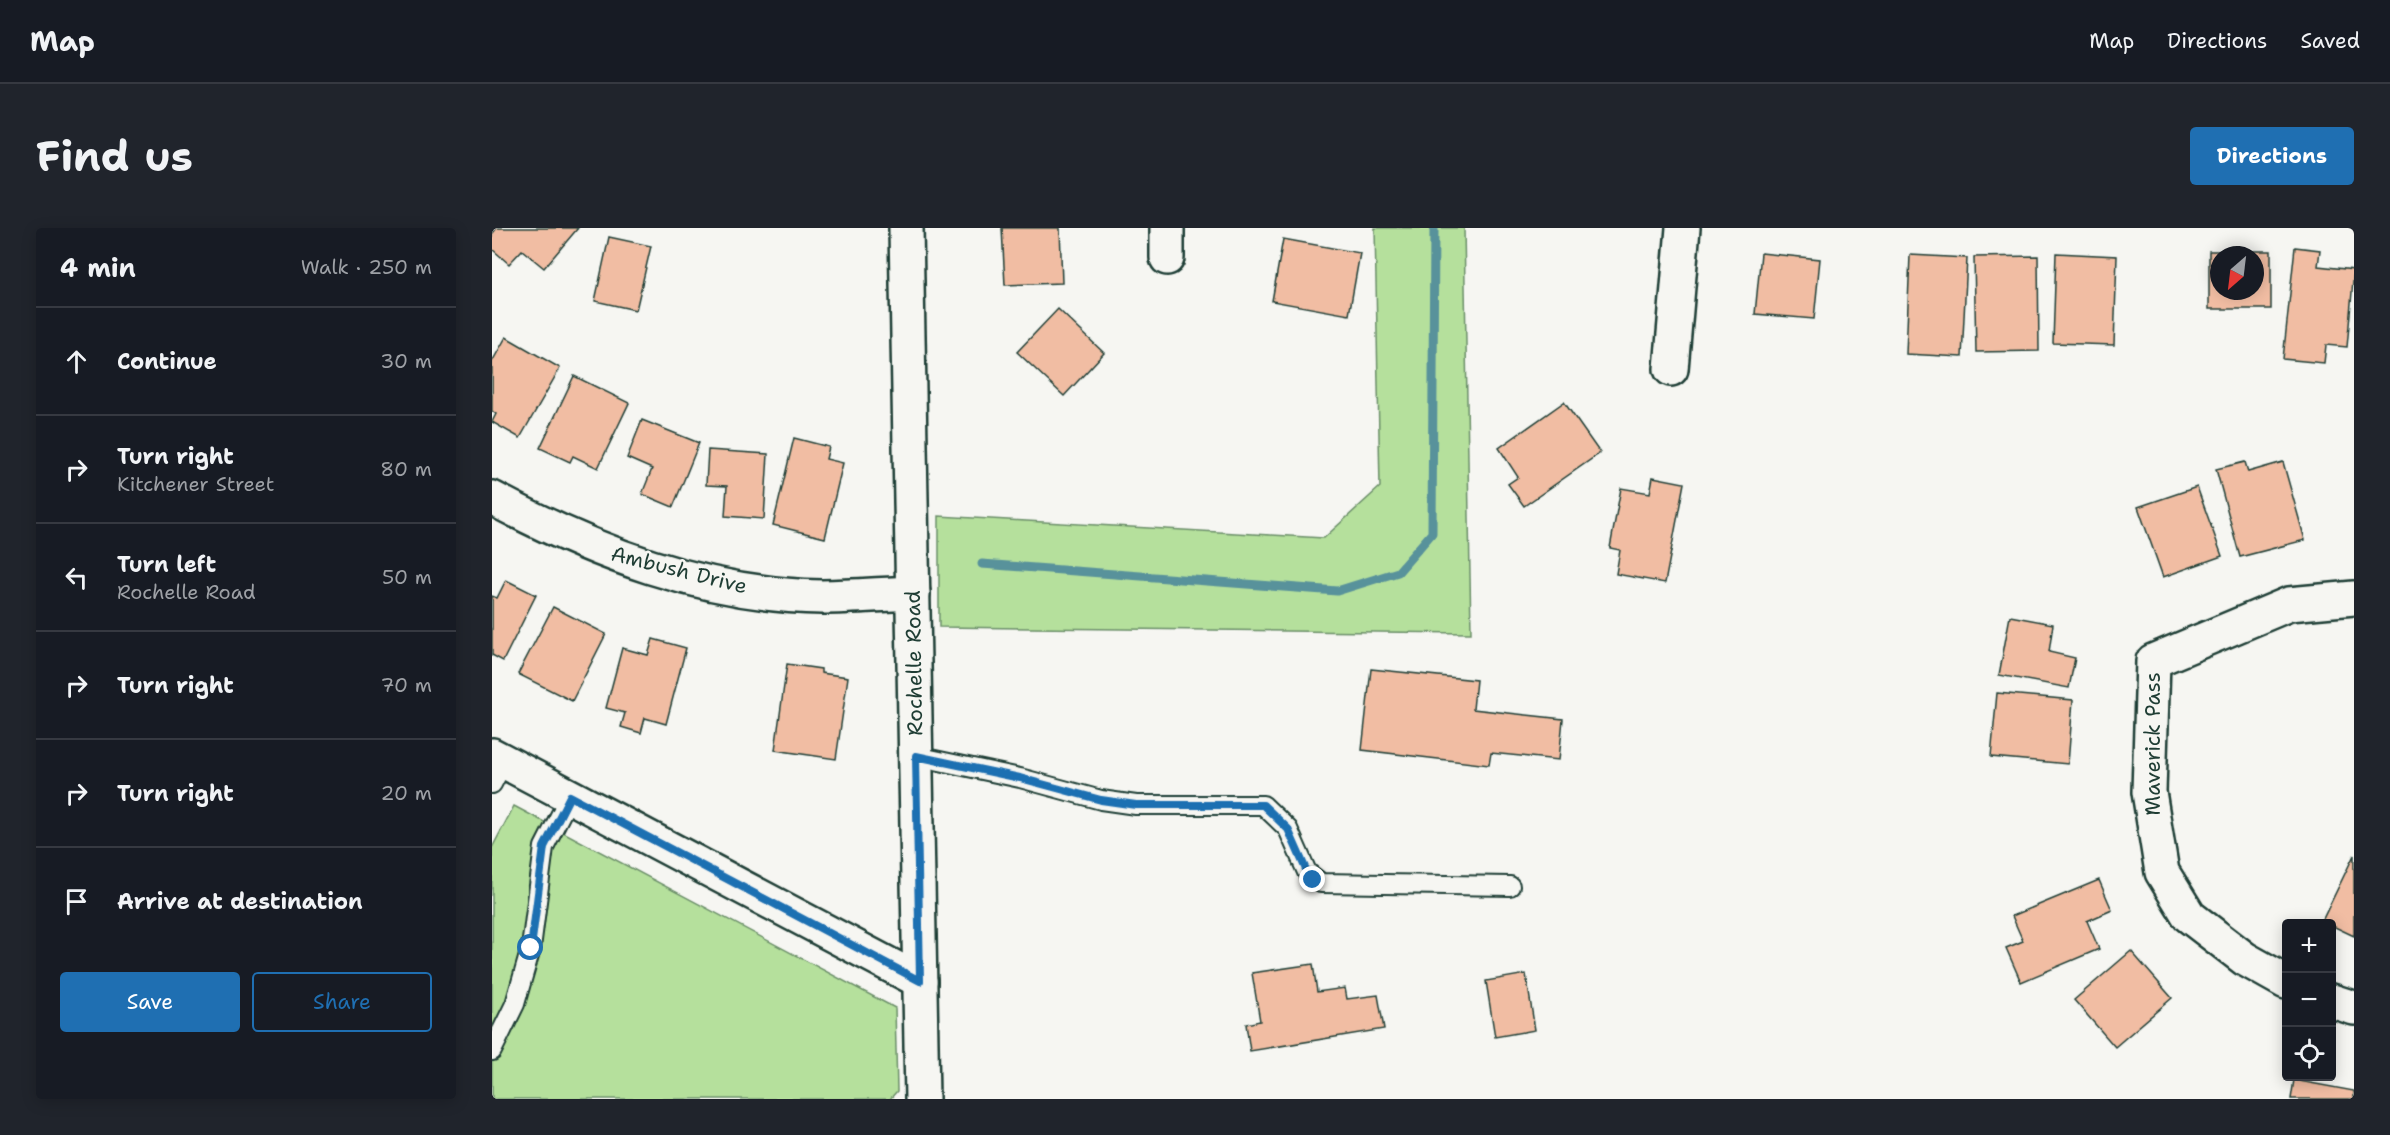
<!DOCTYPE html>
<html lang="en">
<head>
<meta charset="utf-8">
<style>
	body { margin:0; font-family:"Shantell Sans",sans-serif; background:#20242c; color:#f1f3f6 }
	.controls { position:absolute; right:18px; bottom:18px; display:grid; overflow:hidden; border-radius:6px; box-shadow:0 3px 15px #0003 }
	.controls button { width:54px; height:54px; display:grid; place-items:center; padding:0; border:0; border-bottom:2px solid #363941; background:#171b24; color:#f1f3f6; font:30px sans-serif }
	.compass { position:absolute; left:1718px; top:18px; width:54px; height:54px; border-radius:50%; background:#171b24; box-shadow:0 3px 15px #0003; rotate:208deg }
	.stop { position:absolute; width:18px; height:18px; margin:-14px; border:4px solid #1f6fb2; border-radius:50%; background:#fff }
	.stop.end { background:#1f6fb2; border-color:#fff; box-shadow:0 2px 6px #0008 }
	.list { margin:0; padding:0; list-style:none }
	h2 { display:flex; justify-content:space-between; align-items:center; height:78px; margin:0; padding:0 24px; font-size:26px }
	h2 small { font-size:20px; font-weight:400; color:#9ea1a6 }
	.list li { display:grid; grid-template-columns:39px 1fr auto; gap:18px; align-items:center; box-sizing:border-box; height:108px; padding:0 24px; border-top:2px solid #363941 }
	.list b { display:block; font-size:22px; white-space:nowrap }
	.list p { margin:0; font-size:20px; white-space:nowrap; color:#9ea1a6 }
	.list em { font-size:20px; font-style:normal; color:#9ea1a6 }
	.actions { display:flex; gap:12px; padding:18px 24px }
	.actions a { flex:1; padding:14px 0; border:2px solid #1f6fb2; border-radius:6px; text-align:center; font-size:21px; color:#1f6fb2 }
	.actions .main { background:#1f6fb2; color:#fff }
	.icon { flex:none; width:33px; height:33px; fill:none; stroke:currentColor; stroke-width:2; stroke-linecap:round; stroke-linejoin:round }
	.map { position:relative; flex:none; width:1862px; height:871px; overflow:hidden; border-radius:6px }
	header { display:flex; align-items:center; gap:36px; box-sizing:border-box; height:84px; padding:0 30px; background:#171b24; border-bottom:2px solid #363941 }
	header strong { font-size:28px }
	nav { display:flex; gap:33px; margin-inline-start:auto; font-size:21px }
	.intro { display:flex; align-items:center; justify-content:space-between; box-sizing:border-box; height:144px; padding:0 36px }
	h1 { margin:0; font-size:42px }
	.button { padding:15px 27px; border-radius:6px; background:#1f6fb2; color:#fff; font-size:21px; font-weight:700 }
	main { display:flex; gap:36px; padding:0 36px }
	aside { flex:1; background:#171b24; border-radius:6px; box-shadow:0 3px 15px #0003 }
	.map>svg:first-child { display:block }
	.green { fill:#b5e09c; stroke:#6a8e68; stroke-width:1.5 }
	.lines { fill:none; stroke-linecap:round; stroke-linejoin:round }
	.stream { stroke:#59929b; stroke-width:9 }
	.building { fill:#f1bda3; stroke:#1f3d34; stroke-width:1.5; fill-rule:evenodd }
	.service-casing { stroke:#1f3d34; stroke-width:22 }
	.minor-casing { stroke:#1f3d34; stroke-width:38 }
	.service { stroke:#f6f6f2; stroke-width:18 }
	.minor { stroke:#f6f6f2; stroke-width:33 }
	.route { stroke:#1f6fb2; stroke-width:8 }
	.labels { text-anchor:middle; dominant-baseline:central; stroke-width:5; stroke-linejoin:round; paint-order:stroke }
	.street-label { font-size:21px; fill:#1f3d34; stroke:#f6f6f2 }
</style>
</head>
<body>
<header>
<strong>Map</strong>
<nav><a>Map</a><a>Directions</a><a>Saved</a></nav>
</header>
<div class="intro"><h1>Find us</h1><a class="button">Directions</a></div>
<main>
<aside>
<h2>4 min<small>Walk · 250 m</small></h2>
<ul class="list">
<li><svg class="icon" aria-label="ahead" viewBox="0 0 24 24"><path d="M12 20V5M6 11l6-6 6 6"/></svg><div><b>Continue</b></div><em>30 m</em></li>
<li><svg class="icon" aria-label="right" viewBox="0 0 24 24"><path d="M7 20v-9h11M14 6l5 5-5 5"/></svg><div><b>Turn right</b><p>Kitchener Street</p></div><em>80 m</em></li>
<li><svg class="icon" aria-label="left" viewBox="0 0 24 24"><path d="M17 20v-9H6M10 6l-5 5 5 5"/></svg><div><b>Turn left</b><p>Rochelle Road</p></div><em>50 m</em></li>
<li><svg class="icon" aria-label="right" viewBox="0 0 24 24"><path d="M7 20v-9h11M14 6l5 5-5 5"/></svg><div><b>Turn right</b></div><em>70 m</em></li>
<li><svg class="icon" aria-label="right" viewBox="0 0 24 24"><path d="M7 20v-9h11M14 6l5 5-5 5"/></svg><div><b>Turn right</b></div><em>20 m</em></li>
<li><svg class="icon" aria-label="arrive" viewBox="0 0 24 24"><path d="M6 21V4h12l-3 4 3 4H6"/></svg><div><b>Arrive at destination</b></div></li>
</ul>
<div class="actions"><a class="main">Save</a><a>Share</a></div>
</aside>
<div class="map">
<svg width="1862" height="871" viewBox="0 0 1862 871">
	<rect width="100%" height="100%" fill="#f6f6f2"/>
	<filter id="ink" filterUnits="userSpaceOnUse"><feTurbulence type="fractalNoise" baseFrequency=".0167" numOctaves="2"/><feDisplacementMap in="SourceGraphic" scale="12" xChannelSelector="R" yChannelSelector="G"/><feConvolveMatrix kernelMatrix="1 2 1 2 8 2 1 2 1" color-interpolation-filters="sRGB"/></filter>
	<g filter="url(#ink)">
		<g class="green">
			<polygon points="883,0 972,0 979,405 447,399 447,288 832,310 888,259"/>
			<polygon points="22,578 403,780 405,863 398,871 0,871 0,620"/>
		</g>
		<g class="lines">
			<polyline class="stream" points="490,336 845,363 906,344 940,305 942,0"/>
		</g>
		<g class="building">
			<polygon points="5,0 86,0 52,40 30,22 17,36 0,21 0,6"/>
			<polygon points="510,0 568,0 570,55 513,57"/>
			<polygon points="117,9 159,18 144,82 103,73"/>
			<polygon points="791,11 868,25 857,87 780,73"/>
			<polygon points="1803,19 1828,22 1826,38 1862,42 1855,119 1834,117 1832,135 1791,131"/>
			<path d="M1717 23H1779V81H1717ZM1727 27H1763V63H1727Z"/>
			<polygon points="1269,25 1328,31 1322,91 1263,86"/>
			<polygon points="1564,25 1625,28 1622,117 1561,115"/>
			<polygon points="1418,27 1475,30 1470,129 1414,126"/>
			<polygon points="1546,28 1547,123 1484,124 1482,29"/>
			<polygon points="566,81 612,125 572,168 525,124"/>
			<polygon points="14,109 68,140 28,210 0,194 4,186 0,183 0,134"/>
			<polygon points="82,148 137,175 106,240 81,228 78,234 48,220"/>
			<polygon points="1072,174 1108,225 1032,278 1016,256 1026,249 1007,220"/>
			<polygon points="150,192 207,215 181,279 150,266 160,241 135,230"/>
			<polygon points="302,210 337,219 334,231 351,235 333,310 281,297"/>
			<polygon points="216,222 276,226 272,291 233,288 235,258 214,257"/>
			<polygon points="1753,234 1756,244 1791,234 1813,312 1748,329 1724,241"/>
			<polygon points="1161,249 1192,255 1173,355 1124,346 1128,322 1118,320 1129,260 1158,265"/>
			<polygon points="1705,259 1730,328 1671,349 1646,279"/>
			<polygon points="14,352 44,367 11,433 0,427 0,368 5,370"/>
			<polygon points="61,379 114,406 80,473 26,446"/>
			<polygon points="1518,388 1561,396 1557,424 1583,430 1577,460 1507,447"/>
			<polygon points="161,411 194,420 174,496 153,490 149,505 129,499 133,485 114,480 130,420 156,427"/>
			<polygon points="295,436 329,441 329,445 356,449 344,531 283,522"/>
			<polygon points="879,441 984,452 981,481 1071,491 1067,532 999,525 997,537 870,522"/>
			<polygon points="1505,465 1581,472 1576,536 1499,529"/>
			<polygon points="1862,627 1862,708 1830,693"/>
			<polygon points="1607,652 1620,682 1595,693 1607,721 1529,754 1514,720 1531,713 1520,688"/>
			<polygon points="1639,723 1680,770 1623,819 1582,772"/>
			<polygon points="821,736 825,764 853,760 855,771 886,767 892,801 758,823 754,796 768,793 760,745"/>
			<polygon points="1034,746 1043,802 1003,809 994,753"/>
			<polygon points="1802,852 1862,863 1862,871 1799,871"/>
		</g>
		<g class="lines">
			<defs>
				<g id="service">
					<polyline points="424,528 528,550 609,572 644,577 771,577 796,601 815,644 829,655 1018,658"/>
					<polyline points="0,556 12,533"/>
					<polyline points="0,823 23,776 39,720 52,619 78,568"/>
				</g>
				<g id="minor">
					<polyline points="414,0 430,871"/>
					<polyline points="675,0 675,30"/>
					<polyline points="1179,141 1191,0"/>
					<path d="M0 270C101 324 213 367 330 369 360 369 391 366 421 365"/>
					<polyline points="0,527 428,753"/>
					<polyline points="1794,754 1753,731 1697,688 1670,644 1657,564 1661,433 1797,376 1862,370"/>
					<polyline points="1840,773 1862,780"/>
				</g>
			</defs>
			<use href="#service" class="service-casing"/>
			<use href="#minor" class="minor-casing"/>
			<use href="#service" class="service"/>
			<use href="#minor" class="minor"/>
		</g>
	</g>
	<g class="lines" filter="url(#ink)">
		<polyline class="route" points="39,720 52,619 78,568 428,753 424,528 528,550 609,572 644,577 771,577 796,601 815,644 821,652"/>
	</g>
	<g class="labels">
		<g class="street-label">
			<text transform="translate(187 342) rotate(14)">Ambush Drive</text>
			<text transform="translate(422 435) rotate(-91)">Rochelle Road</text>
			<text transform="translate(1661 516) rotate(-90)">Maverick Pass</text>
		</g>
	</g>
</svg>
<div class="controls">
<button>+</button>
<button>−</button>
<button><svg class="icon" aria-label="locate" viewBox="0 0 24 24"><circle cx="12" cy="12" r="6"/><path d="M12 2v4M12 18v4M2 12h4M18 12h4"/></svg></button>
</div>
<svg class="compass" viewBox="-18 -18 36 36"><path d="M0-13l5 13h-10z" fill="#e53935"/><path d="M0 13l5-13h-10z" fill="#9ea1a6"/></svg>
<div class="stop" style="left:39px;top:720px"></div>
<div class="stop end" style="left:821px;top:652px"></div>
</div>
</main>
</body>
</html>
